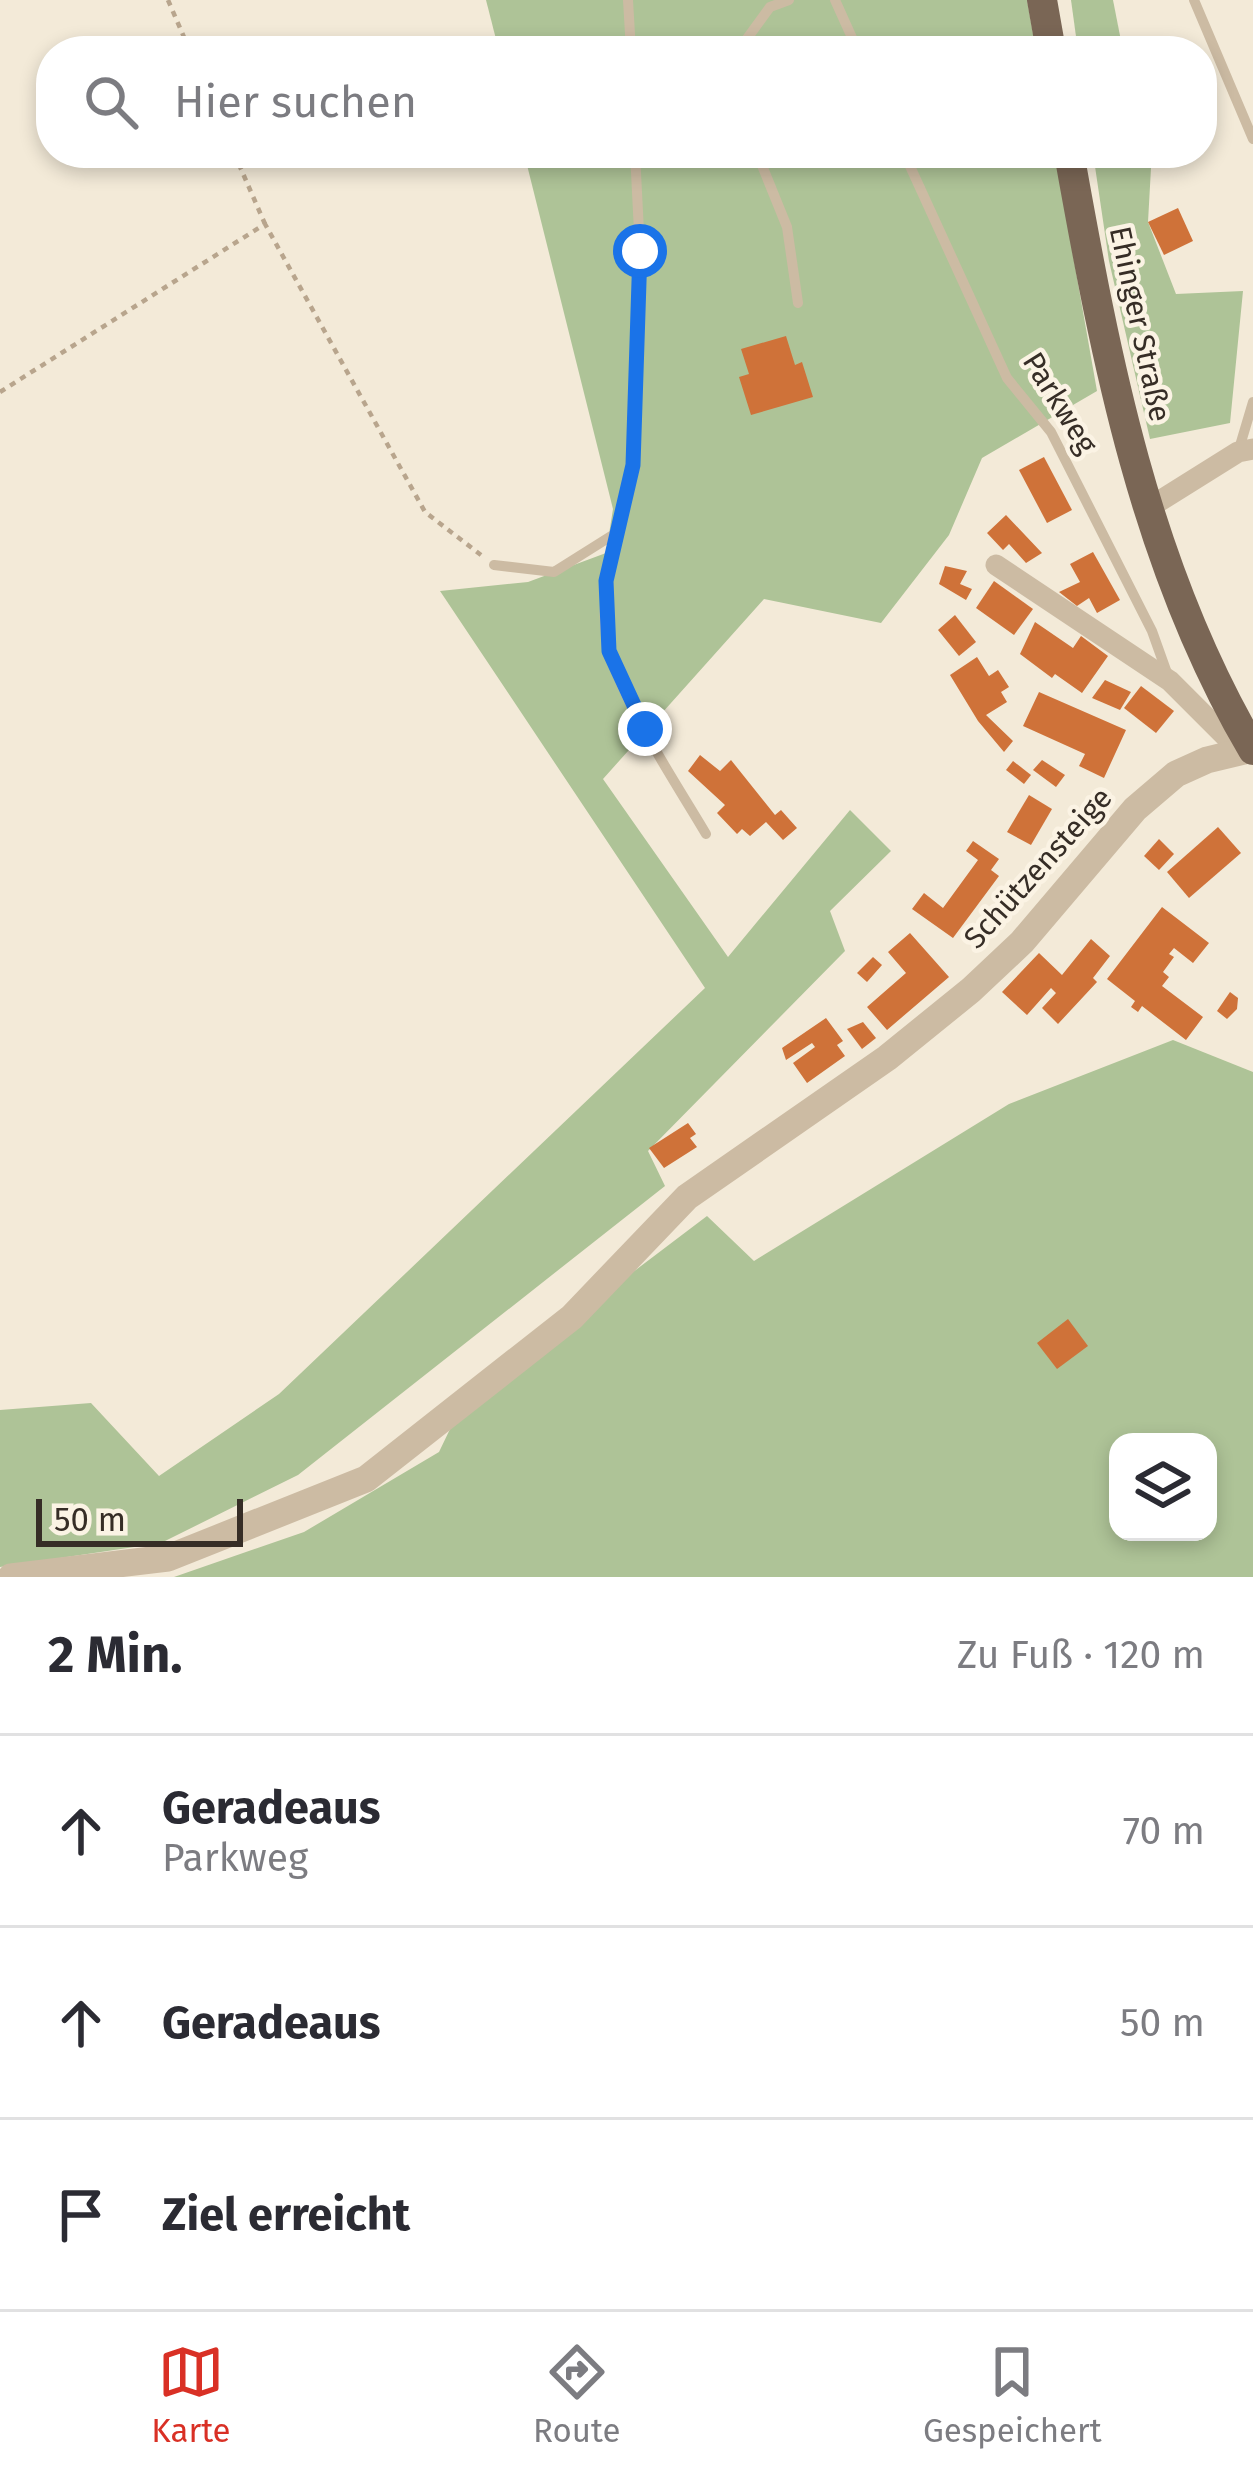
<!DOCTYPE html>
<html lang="de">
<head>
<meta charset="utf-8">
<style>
	body { margin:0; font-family:"Fira Sans",sans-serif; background:#f7f7f7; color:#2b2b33 }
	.controls { position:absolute; right:36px; bottom:36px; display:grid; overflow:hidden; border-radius:24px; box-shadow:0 6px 18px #0003 }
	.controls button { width:108px; height:108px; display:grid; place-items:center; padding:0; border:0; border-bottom:3px solid #e1e1e2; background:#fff; color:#2b2b33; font:60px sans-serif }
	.scale { position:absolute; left:36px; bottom:30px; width:207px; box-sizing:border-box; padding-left:12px; border:6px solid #362d26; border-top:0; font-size:33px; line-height:42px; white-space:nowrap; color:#362d26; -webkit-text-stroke:9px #fbf3e4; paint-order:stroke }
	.stop { position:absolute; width:36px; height:36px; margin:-27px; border:9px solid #1a73e8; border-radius:50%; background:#fff }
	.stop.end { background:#1a73e8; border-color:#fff; box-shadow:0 3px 12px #0008 }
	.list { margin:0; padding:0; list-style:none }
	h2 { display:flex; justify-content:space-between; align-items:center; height:156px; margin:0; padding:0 48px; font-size:51px }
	h2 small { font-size:39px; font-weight:400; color:#7c7c81 }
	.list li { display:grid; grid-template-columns:78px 1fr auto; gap:36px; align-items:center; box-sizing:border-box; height:192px; padding:0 48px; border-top:3px solid #e1e1e2 }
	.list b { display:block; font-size:45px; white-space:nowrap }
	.list p { margin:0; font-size:39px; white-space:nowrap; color:#7c7c81 }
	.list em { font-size:39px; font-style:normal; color:#7c7c81 }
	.icon { flex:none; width:66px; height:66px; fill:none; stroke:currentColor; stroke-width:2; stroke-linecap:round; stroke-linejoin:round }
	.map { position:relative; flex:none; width:1253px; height:1577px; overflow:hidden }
	.search { position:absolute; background:#fff; box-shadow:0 6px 18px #0003; left:36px; right:36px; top:36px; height:132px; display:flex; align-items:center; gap:30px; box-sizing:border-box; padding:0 42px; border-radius:48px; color:#7c7c81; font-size:45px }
	.sheet { height:732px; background:#fff }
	nav { display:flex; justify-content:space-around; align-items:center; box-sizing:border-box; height:168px; border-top:3px solid #e1e1e2; background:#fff; font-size:33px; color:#7c7c81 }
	nav a { display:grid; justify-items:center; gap:6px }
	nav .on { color:#d93025 }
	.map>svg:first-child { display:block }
	.green { fill:#aec397; fill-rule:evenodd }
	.building { fill:#cf7239 }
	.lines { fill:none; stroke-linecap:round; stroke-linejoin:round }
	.path { stroke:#b8a58d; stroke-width:4.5; stroke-dasharray:6 6; stroke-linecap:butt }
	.service { stroke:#ccbba3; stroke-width:10 }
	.minor { stroke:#ccbba3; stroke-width:21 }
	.tertiary { stroke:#ccbba3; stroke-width:27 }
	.primary { stroke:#7a6655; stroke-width:30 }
	.route { stroke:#1a73e8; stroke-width:15 }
	.labels { text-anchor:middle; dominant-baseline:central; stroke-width:9; stroke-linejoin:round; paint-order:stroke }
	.street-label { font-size:30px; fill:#362d26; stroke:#fbf3e4 }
</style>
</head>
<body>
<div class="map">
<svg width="1253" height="1577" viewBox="0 0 1253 1577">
	<rect width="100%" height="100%" fill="#f3ead8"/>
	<g class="green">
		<polygon points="486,0 1027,0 1036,51 499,51"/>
		<polygon points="1071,0 1113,0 1123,51 1078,51"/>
		<polygon points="524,153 1055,153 1097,391 982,458 949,535 881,623 764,599 603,779 728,957 850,810 891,851 830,911 845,951 648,1151 665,1186 298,1475 161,1543 0,1567 0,1410 91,1403 159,1476 279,1394 705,988 440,591 528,582 606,553 613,509"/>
		<polygon points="1093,153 1148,153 1151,168 1148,222 1176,294 1243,291 1230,423 1150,439 1109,261"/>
		<path d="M1173 1040 1253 1072V1577H174L304 1532 439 1452 464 1400 707 1216 754 1261 1009 1104ZM1118 1442H1208V1532H1118Z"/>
	</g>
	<g class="building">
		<polygon points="1178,208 1193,241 1164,255 1148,222"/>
		<polygon points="786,336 795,365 802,362 813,397 751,415 739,377 749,374 741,349"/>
		<polygon points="1044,457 1072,510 1047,523 1019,470"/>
		<polygon points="1006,515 1042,553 1026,563 1009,544 1003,550 987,533"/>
		<polygon points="1093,552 1120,600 1097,613 1089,598 1077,606 1059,592 1080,582 1070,564"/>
		<polygon points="945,566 967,571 960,584 972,589 966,600 939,584"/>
		<polygon points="994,581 1033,609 1014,635 976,608"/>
		<polygon points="955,615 976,642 959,656 938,630"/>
		<polygon points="1035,622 1073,648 1081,636 1108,656 1082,693 1055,674 1052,678 1020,654"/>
		<polygon points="977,657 989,676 998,670 1009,687 1001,692 1007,702 986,715 1013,741 1004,752 978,721 950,675"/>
		<polygon points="1105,680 1131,692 1120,710 1092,698"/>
		<polygon points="1141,686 1174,711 1156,733 1124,708"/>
		<polygon points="1039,692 1126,730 1104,778 1079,766 1085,754 1023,726"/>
		<polygon points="700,755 720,771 731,760 775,815 781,810 797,828 783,840 766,822 750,836 742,829 737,834 717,813 725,805 688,771"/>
		<polygon points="1042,760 1065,775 1056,787 1033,770"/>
		<polygon points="1013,761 1031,775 1024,784 1006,770"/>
		<polygon points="1029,795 1052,809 1031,845 1007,832"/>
		<polygon points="1218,827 1241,853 1189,898 1167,872"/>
		<polygon points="1159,839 1174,854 1159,870 1144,856"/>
		<polygon points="973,841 999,859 991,870 999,876 953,938 912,909 924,893 943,908 978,860 966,851"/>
		<polygon points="1162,907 1209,943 1193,963 1174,948 1169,954 1174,957 1163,972 1169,977 1162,986 1203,1017 1186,1040 1142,1006 1138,1012 1131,1007 1135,1001 1107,979"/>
		<polygon points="910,933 949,977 887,1030 867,1007 906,973 888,952"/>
		<polygon points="1091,939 1110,956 1093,978 1097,982 1058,1024 1042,1008 1056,993 1051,988 1027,1015 1002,992 1039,953 1062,975"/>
		<polygon points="873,957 882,965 867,982 857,973"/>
		<polygon points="1230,992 1238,998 1237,1009 1227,1019 1217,1011"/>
		<polygon points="826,1018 843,1041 837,1045 845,1056 807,1083 793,1063 815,1047 812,1043 786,1060 782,1048"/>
		<polygon points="863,1022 876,1038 862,1049 847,1029"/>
		<polygon points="688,1123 696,1134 690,1138 697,1147 664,1168 649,1148"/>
		<polygon points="1068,1319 1088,1346 1057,1369 1037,1343"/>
	</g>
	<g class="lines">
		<g class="path">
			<polyline points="168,0 190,51"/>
			<polyline points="234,153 265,224"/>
			<polyline points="0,392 265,224 425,512 481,555"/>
		</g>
		<g class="service">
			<polyline points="628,0 631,51"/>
			<polyline points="835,0 858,51"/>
			<polyline points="1194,0 1253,139"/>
			<polyline points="738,51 770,7 789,0"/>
			<polyline points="757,153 787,227 798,303"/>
			<polyline points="904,153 1007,378 1051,432 1152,631 1167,673"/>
			<polyline points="1239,449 1253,402"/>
			<path d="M616 533C609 571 598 615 610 653 626 709 676 783 706 834"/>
			<polyline points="494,565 554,572 616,533 633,465 640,251 635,153"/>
		</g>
		<g class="minor">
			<polyline points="1147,509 1238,452 1253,449"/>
			<polyline points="996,565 1170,681 1241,752"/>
		</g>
		<polyline class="tertiary" points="11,1577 168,1558 366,1479 572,1317 687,1197 887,1058 971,990 1022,942 1135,809 1176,774 1207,760 1252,749"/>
		<g class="primary">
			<polyline points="1042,0 1051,51"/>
			<path d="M1069 153C1106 360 1145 567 1253 750"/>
		</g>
	</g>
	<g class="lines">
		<polyline class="route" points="640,251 633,465 606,581 609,651 645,729"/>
	</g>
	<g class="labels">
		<g class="street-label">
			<text transform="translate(1140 324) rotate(78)">Ehinger Straße</text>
			<text transform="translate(1060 403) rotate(58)">Parkweg</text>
			<text transform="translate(1038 868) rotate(-48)">Schützensteige</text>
		</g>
	</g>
</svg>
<div class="controls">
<button><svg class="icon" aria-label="layers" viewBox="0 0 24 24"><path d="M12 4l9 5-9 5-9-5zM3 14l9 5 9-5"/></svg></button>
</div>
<div class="scale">50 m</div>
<div class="stop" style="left:640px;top:251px"></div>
<div class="stop end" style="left:645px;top:729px"></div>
<div class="search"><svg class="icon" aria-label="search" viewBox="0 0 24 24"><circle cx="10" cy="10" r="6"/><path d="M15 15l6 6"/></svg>Hier suchen</div>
</div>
<section class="sheet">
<h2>2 Min.<small>Zu Fuß · 120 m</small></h2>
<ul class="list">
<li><svg class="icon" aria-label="ahead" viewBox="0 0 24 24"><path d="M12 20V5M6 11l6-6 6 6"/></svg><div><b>Geradeaus</b><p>Parkweg</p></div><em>70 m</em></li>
<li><svg class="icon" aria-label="ahead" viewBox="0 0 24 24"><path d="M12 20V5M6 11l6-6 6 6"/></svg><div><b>Geradeaus</b></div><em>50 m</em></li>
<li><svg class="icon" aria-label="arrive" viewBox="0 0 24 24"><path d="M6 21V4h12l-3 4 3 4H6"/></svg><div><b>Ziel erreicht</b></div></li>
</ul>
</section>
<nav>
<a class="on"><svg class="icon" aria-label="map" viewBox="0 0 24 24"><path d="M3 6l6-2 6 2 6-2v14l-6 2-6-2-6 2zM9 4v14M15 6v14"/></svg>Karte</a>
<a><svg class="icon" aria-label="directions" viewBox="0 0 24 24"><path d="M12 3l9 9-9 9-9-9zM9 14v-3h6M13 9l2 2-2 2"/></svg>Route</a>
<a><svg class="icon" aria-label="saved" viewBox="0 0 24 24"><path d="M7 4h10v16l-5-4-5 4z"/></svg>Gespeichert</a>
</nav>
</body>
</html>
